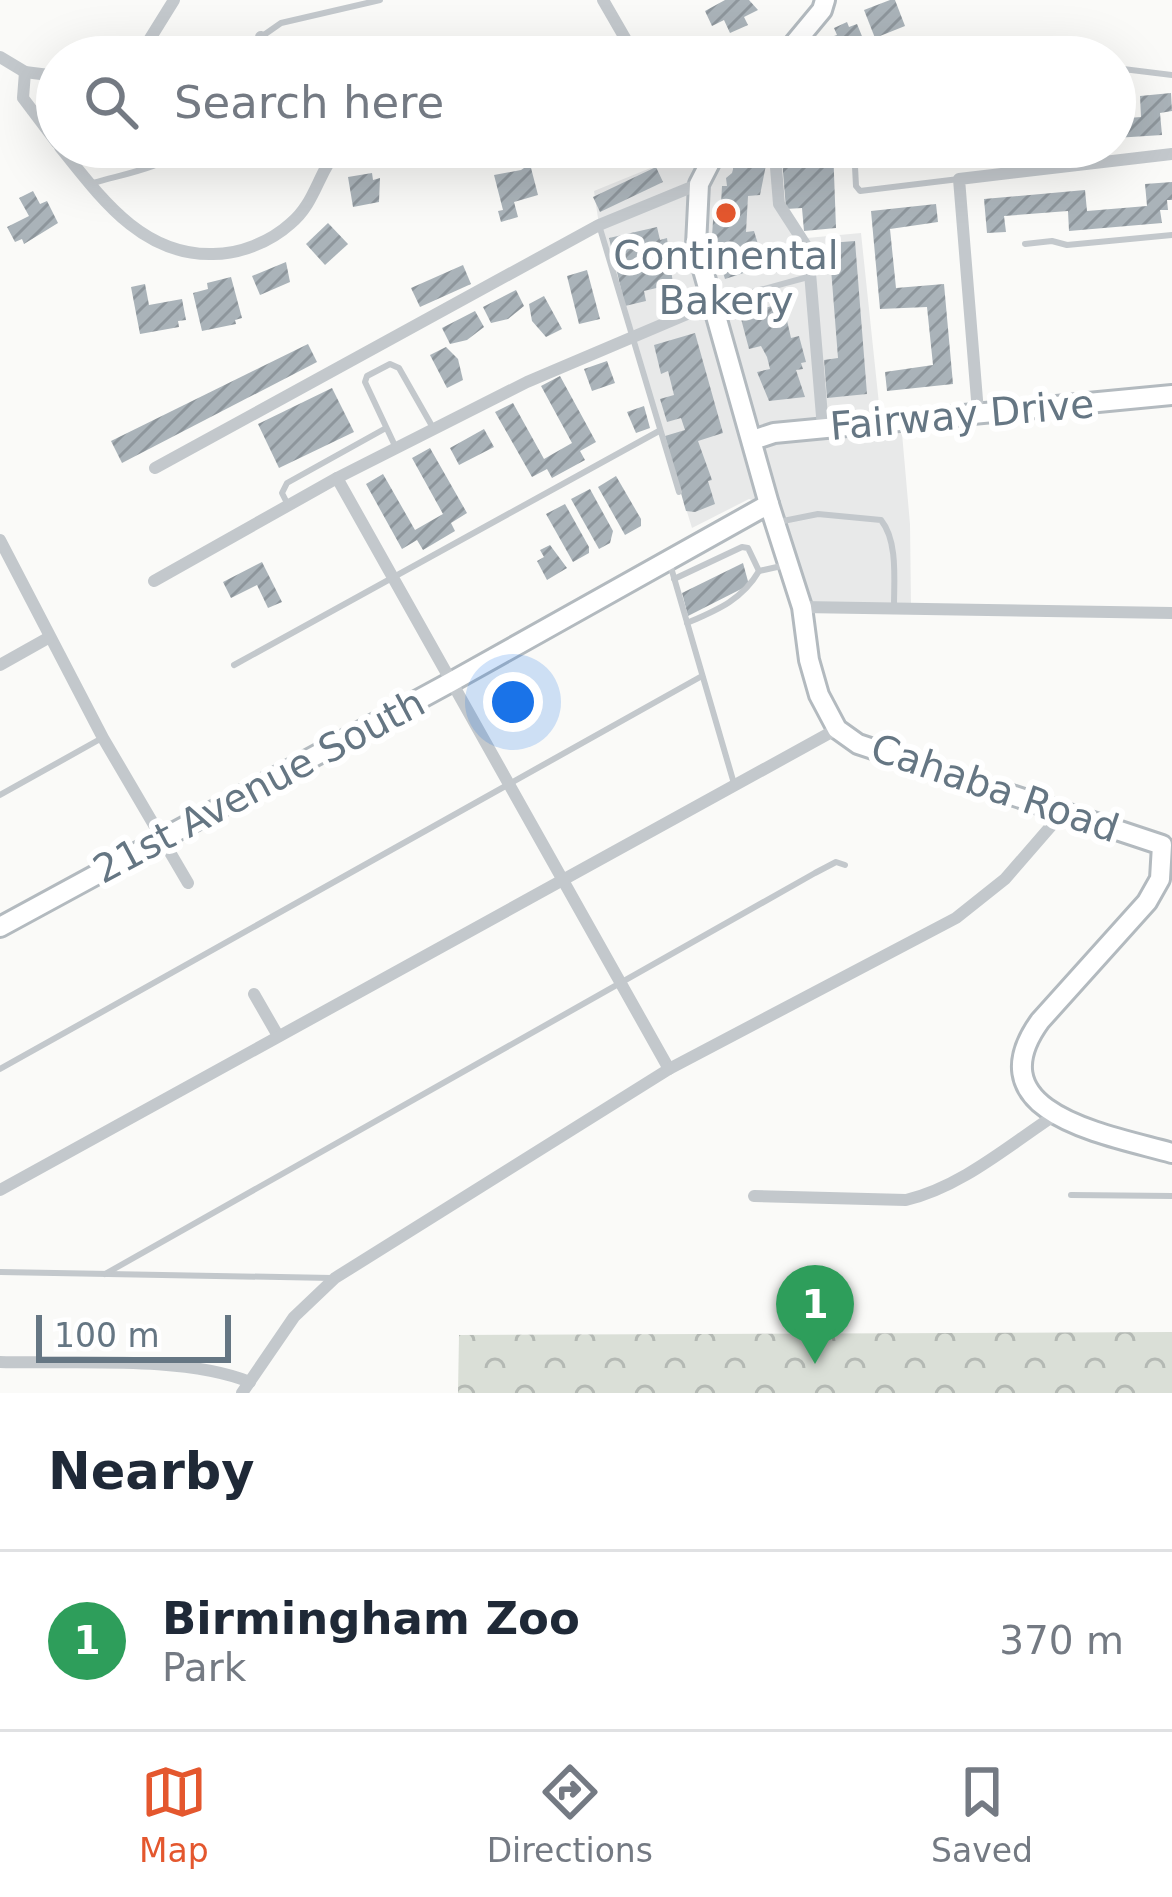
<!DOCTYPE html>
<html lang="en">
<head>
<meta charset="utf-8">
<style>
	body { margin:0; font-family:"DejaVu Sans",sans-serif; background:#f6f6f7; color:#1f2937 }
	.scale { position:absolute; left:36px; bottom:30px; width:195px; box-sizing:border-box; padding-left:12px; border:6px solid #657683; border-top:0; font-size:33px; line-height:42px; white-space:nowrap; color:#657683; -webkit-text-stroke:9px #fff; paint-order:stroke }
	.you { position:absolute; left:513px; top:702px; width:42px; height:42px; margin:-30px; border:9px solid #fff; border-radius:50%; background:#1a73e8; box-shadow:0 0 0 18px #1a73e833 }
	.badge { display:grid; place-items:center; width:78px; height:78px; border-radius:50%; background:#e4572e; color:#fff; font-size:39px; font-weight:700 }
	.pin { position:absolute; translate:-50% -99px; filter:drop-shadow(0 3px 6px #0008) }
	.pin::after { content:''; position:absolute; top:63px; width:42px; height:36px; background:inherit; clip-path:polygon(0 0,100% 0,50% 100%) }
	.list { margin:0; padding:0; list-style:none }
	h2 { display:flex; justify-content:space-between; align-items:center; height:156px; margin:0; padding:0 48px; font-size:51px }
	h2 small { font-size:39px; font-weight:400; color:#747a83 }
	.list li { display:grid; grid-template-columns:78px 1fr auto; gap:36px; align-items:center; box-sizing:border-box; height:180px; padding:0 48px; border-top:3px solid #e0e1e3 }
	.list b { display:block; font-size:45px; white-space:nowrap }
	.list p { margin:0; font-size:39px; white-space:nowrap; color:#747a83 }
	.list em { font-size:39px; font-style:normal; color:#747a83 }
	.icon { flex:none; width:66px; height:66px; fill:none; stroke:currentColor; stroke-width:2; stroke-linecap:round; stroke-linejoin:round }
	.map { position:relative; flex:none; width:1172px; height:1393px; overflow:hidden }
	.search { position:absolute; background:#fff; box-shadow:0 12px 48px #0002; left:36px; right:36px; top:36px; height:132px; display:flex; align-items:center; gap:30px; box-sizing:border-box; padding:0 42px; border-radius:66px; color:#747a83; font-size:45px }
	.sheet { height:336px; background:#fff }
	nav { display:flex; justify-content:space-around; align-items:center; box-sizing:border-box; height:168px; border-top:3px solid #e0e1e3; background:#fff; font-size:33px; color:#747a83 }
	nav a { display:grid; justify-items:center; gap:6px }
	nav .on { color:#e4572e }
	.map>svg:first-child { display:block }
	.built { fill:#e8e9e9 }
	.park { fill:url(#park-crowns) }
	.building { fill:url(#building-hatch) }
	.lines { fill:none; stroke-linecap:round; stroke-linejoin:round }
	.secondary-casing { stroke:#b3babf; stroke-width:24 }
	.lane { stroke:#c3c8cc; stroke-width:6 }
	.street { stroke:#c3c8cc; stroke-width:12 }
	.secondary { stroke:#fff; stroke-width:18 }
	.poi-dot { fill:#e4572e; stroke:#fff; stroke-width:4.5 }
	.labels { text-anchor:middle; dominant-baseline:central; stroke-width:12; stroke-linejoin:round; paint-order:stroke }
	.poi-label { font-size:39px; fill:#657683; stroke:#fff }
	.street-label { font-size:39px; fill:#657683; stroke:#fff }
</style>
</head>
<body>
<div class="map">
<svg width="1172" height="1393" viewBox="0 0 1172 1393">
	<defs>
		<pattern id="park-crowns" width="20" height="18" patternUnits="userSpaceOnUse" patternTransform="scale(3)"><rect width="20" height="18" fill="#dadfd7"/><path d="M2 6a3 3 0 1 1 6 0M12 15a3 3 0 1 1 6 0" fill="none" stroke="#b4b9b4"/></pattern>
		<pattern id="building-hatch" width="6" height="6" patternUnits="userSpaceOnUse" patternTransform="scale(3)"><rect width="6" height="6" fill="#aab3b9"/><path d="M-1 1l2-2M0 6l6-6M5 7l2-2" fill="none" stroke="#8e969c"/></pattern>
	</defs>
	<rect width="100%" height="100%" fill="#fafaf8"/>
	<polygon class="built" points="702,147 780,147 784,207 807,238 861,233 881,423 901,422 910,524 911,606 802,607 768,504 749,499 692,528 599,225 594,191"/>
	<polygon class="park" points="1172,1332 1172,1393 458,1393 459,1335"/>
	<g class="building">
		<polygon points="725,0 749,0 758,10 744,17 748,25 730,33 724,20 712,26 705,11"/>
		<polygon points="890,0 895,0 905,26 875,38 864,10"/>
		<polygon points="847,22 849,27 857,24 866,46 839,57 831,37 837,35 834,28"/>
		<polygon points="1171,93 1172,111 1160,113 1162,135 1115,138 1115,119 1141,117 1140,96"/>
		<polygon points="781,147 833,147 836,228 804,231 802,208 786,209"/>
		<polygon points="907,147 996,147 996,150 908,157"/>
		<polygon points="767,160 760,195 748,196 746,232 754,231 761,254 784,247 787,259 725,279 712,236 714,206 721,204 722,186 727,186 726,178 732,173 735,162"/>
		<polygon points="530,164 538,195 514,202 518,217 501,222 498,211 503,210 494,175 521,170"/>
		<polygon points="656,167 663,182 600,212 593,197"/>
		<polygon points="372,173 373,180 380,178 379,202 353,207 348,177"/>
		<polygon points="1172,182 1172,200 1167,200 1168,210 1160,210 1162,223 1069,231 1068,211 1004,216 1006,232 987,233 984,199 1085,190 1087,211 1147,206 1145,184"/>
		<polygon points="33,191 40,204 47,201 58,223 24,244 22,239 15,242 7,227 29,216 19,198"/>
		<polygon points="936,204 938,222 890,229 896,288 944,284 953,384 887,391 885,372 933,365 927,307 880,309 871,211"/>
		<polygon points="328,223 348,244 325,265 306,244"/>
		<polygon points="657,227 660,240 667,238 673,284 644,291 646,301 625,306 609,238"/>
		<polygon points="855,241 867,394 827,398 824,360 838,358 829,243"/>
		<polygon points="286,262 290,282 260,295 252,276"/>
		<polygon points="463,265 471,284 420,307 411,288"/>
		<polygon points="587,270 600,319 579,324 567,276"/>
		<polygon points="231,277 242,318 235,320 236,324 202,331 193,293 208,289 207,283"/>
		<polygon points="145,284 149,305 182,299 186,320 178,321 179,327 140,334 131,287"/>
		<polygon points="516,290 524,306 508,319 491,323 483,307"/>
		<polygon points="544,296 562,329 546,337 532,321 529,304"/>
		<polygon points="783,303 791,338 799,336 806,362 801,363 803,369 796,370 805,397 769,401 757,372 770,369 767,357 761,346 749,349 740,315"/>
		<polygon points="475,311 484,327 467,340 450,344 442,328"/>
		<polygon points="695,333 723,433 698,441 712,480 708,481 715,504 695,512 686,511 665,436 685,430 681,418 667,422 660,399 674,395 668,371 661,374 654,345"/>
		<polygon points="308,344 317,362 122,463 111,441"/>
		<polygon points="446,347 458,359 463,380 447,388 430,355"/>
		<polygon points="607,361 615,383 592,391 584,369"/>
		<polygon points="560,376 596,442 580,451 585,460 552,478 547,469 532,477 495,412 513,403 544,459 572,443 541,386"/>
		<polygon points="332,388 354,432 279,468 258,424"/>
		<polygon points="644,406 650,428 636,433 627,412"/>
		<polygon points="484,429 494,447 459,465 450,448"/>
		<polygon points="430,448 467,513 451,523 455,531 423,550 417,540 402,549 366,484 383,474 415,530 443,514 412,458"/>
		<polygon points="616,476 641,519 641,526 625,535 598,487"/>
		<polygon points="590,489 613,531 610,543 599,549 571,499"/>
		<polygon points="565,504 589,547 589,553 573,562 546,514"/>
		<polygon points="550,545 567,568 547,580 537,561 544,557 540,550"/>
		<polygon points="262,562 282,602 268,608 257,585 231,598 223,582"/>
		<polygon points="743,563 749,585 688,616 682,593"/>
	</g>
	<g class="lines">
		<defs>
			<g id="secondary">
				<polyline points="783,57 822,10 825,0"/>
				<path d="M718 147 699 184 696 245 769 504 802 607 809 660 819 695 837 729 858 744 1162 845 1160 879 1147 902 1040 1021C973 1114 1109 1135 1172 1153"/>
				<polyline points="753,440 774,433 1172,395"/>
				<polyline points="0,927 451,682 769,504"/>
			</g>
		</defs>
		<use href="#secondary" class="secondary-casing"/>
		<g class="lane">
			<polyline points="246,57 261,37 281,23 380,0"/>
			<polyline points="1115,68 1172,75"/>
			<polyline points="854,147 856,186 860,191 959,179"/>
			<path d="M93 183C127 173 159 169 188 147"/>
			<polyline points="599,225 679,492"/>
			<polyline points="1025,244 1052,241 1067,245 1172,235"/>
			<polyline points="716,302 808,277"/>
			<polyline points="396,448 365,382 367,376 390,364 399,368 432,426"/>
			<polyline points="288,505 282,493 287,483 386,428"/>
			<path d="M778 522 818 514 881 520C898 541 894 580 894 606"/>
			<polyline points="670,564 735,787"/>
			<polyline points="674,579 742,547 748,548 759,571 786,565"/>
			<path d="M687 623C717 610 742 600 759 571"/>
			<polyline points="234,665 659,431"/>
			<polyline points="0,795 102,738"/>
			<polyline points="0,1069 702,676"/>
			<polyline points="1071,1195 1172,1196"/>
			<polyline points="0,1272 332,1278"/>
			<polyline points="105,1274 815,873 836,862 845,865"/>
		</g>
		<g class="street">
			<polyline points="603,0 633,52"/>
			<polyline points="261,37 277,57"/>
			<polyline points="0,57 25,72 57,76"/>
			<polyline points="132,57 143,50 174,0"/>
			<polyline points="614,57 633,52 670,57"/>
			<polyline points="25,72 23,98 57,143"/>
			<path d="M60 147C101 198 142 256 213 254 240 254 270 242 290 224 316 203 318 171 340 147"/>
			<polyline points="434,147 473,154 512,147"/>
			<polyline points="768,147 775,155 779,204 808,249 823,428"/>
			<polyline points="978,412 959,179 1172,154"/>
			<polyline points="155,468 599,225 699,184"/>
			<polyline points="337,478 669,1069"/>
			<polyline points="0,540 103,738 188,883"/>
			<polyline points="154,581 337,478 527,382 713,303"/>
			<polyline points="802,607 1172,613"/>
			<polyline points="0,665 48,638"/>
			<polyline points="254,994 277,1034"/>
			<polyline points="0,1190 837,729"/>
			<path d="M754 1196 906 1200C961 1187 1008 1146 1055 1115"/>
			<path d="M0 1362C73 1364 183 1355 250 1382"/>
			<polyline points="242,1393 294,1317 335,1278 669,1069 956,918 1005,879 1064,811"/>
		</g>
		<use href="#secondary" class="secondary"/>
	</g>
	<circle class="poi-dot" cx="726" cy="213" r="12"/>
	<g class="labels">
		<g class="poi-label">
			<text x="726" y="255">Continental<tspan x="726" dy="45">Bakery</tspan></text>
		</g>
		<g class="street-label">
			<text transform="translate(962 415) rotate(-5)">Fairway Drive</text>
			<text transform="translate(259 786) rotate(-28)">21st Avenue South</text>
			<text transform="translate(995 788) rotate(19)">Cahaba Road</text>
		</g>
	</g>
</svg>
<div class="scale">100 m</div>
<div class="you"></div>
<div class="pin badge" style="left:815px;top:1364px;background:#2e9e5b">1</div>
<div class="search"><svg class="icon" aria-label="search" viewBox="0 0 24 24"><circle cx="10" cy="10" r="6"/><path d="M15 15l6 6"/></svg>Search here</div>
</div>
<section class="sheet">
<h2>Nearby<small></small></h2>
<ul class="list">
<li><span class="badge" style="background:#2e9e5b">1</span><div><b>Birmingham Zoo</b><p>Park</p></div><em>370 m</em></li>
</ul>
</section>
<nav>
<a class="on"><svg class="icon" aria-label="map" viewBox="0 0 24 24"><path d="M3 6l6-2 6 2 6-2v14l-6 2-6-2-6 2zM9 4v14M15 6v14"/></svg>Map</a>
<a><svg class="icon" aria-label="directions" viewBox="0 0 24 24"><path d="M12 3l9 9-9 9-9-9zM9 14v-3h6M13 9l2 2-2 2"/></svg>Directions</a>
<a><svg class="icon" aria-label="saved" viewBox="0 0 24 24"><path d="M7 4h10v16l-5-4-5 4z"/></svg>Saved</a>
</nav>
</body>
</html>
